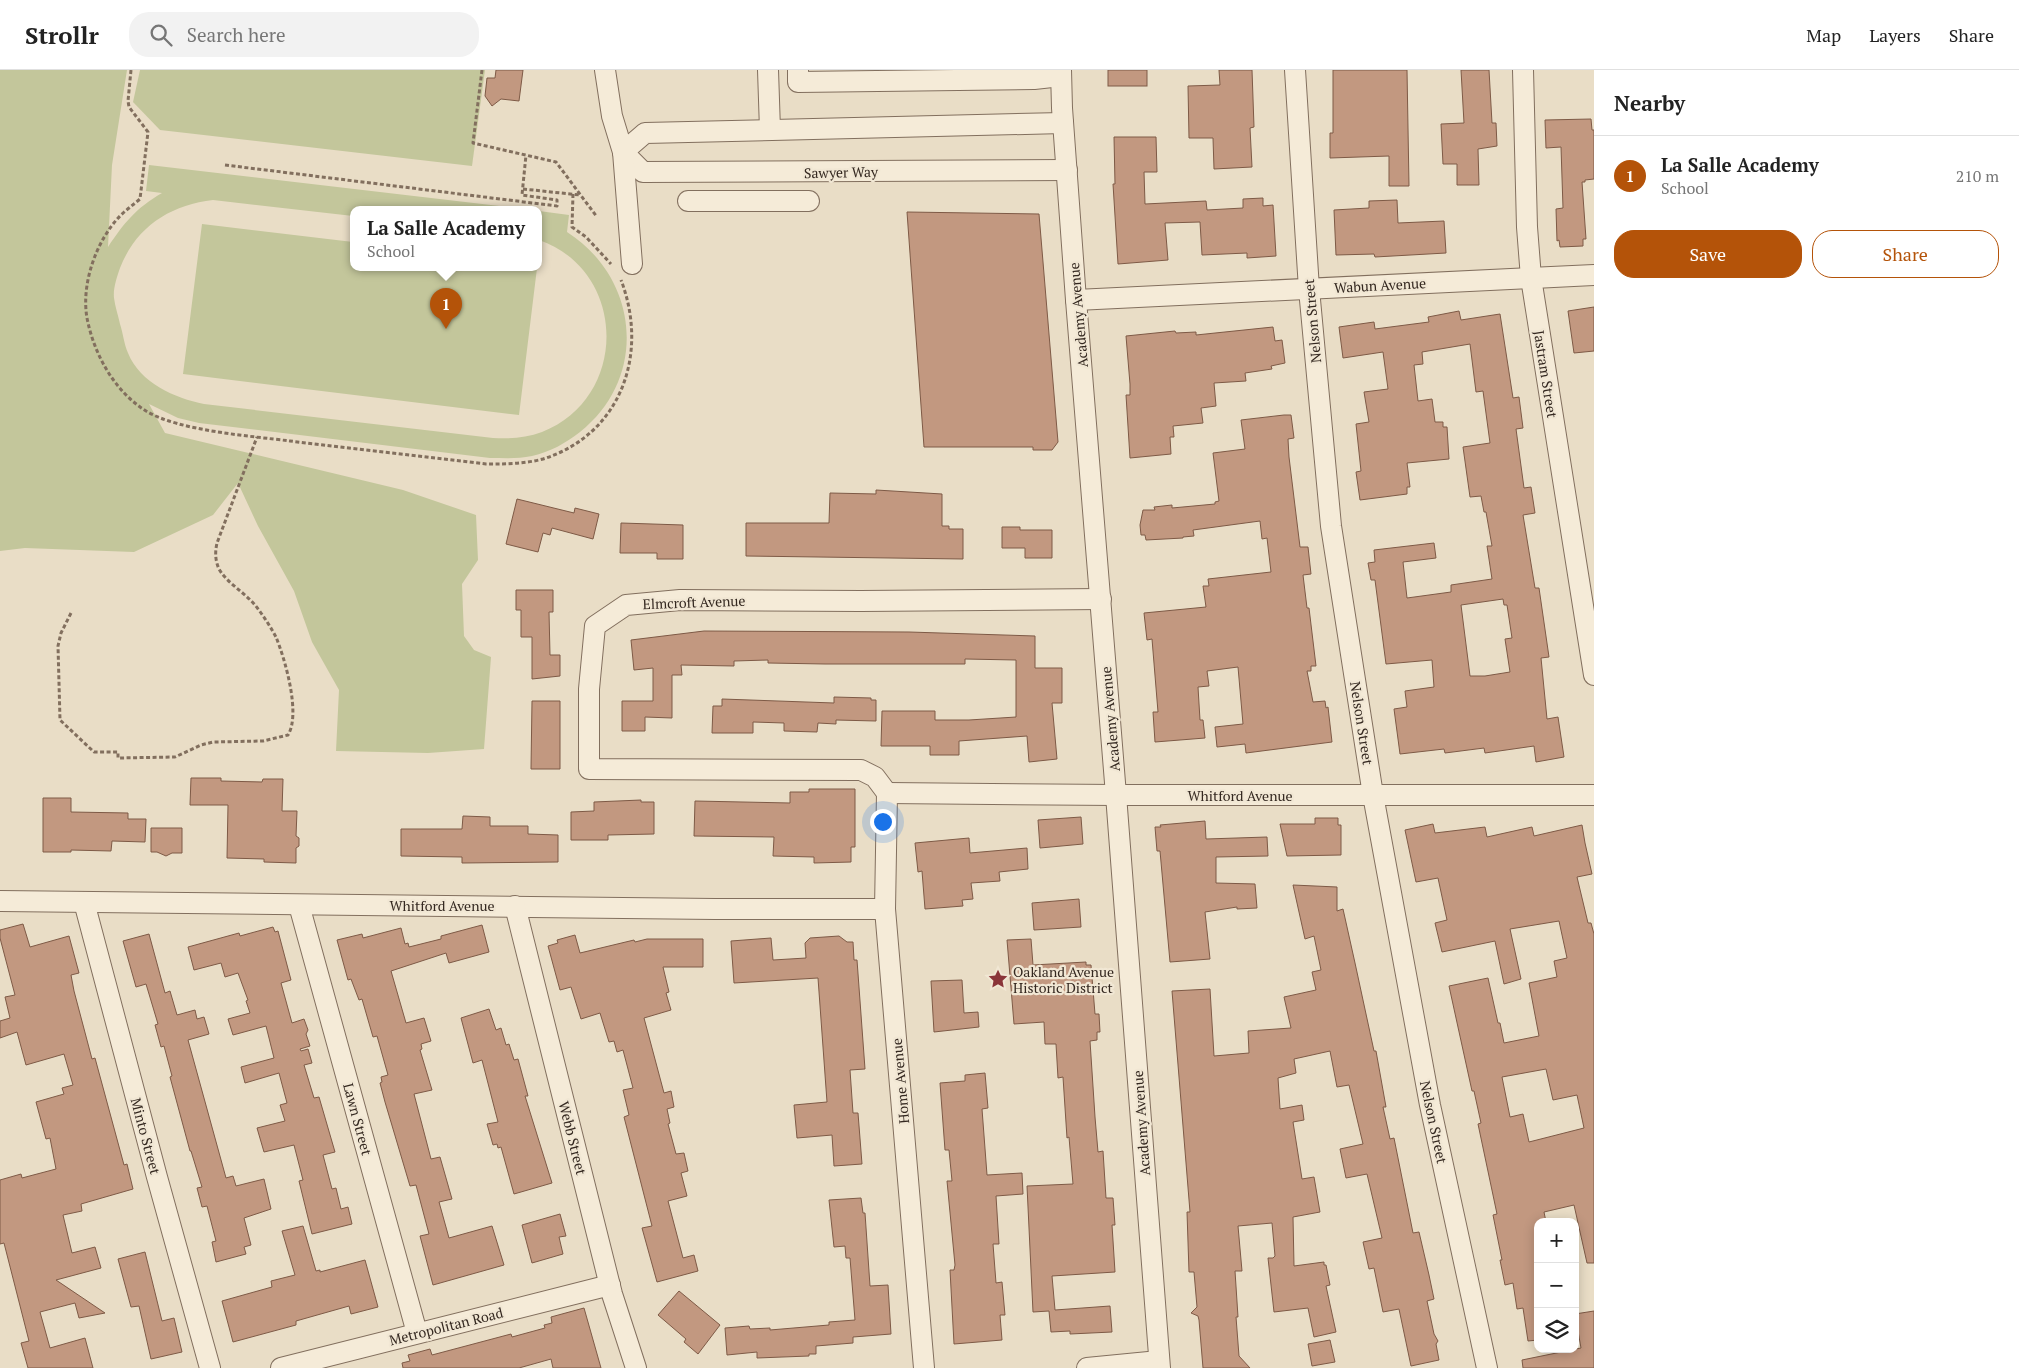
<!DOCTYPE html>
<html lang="en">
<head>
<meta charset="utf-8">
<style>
	body { margin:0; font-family:"PT Serif",serif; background:#f2f2f2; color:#222 }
	.controls { position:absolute; right:15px; bottom:15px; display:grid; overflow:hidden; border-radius:10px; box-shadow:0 2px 12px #0003 }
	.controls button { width:45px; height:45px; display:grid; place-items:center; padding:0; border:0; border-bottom:1px solid #e0e0e0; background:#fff; color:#222; font:25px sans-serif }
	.you { position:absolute; left:882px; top:751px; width:18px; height:18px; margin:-12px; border:4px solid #fff; border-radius:50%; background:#1a73e8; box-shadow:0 0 0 8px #1a73e833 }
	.badge { display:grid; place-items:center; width:32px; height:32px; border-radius:50%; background:#b45309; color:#fff; font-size:16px; font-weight:700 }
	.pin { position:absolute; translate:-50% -41px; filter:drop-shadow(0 1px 2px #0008) }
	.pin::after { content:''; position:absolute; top:26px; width:18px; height:15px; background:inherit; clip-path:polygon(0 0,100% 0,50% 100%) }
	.popup { position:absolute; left:350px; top:136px; width:192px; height:65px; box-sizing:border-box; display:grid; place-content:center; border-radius:10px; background:#fff; filter:drop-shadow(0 1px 4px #0005); font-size:16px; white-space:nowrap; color:#767676 }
	.popup b { font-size:19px; color:#222 }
	.popup::after { content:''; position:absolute; left:50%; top:100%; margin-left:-10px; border:10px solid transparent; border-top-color:#fff }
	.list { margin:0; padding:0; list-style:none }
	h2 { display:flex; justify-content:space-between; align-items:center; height:65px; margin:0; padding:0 20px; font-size:21px }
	h2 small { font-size:16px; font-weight:400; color:#767676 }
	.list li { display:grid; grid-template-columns:32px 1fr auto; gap:15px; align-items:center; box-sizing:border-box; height:80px; padding:0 20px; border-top:1px solid #e0e0e0 }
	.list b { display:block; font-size:19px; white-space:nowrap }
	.list p { margin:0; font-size:16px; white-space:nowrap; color:#767676 }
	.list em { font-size:16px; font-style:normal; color:#767676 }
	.actions { display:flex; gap:10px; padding:15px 20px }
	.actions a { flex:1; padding:11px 0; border:1px solid #b45309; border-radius:20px; text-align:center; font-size:18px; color:#b45309 }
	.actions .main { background:#b45309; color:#fff }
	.icon { flex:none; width:28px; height:28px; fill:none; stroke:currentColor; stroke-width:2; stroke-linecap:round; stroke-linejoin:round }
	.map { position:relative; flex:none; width:1594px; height:1298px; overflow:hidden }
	header { display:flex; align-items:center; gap:30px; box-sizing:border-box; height:70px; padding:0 25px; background:#fff; border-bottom:1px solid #e0e0e0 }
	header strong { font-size:24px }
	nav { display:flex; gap:28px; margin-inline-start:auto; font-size:18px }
	.search { width:350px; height:45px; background:#f2f2f2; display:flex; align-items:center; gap:12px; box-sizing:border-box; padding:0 18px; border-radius:20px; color:#767676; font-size:19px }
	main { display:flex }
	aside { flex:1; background:#fff }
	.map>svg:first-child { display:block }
	.green { fill:#c3c69b }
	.building { fill:#c29880; stroke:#7e5a46; fill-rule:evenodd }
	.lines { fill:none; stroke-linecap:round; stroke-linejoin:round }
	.minor-casing { stroke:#826f5e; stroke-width:22 }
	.path { stroke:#826f5e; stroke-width:3; stroke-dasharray:4 2.5; stroke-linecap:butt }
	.minor { stroke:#f5ebd8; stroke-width:20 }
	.labels { text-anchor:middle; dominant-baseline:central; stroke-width:4.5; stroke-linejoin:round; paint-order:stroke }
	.street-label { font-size:14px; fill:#342820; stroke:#f1e7d4 }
	.poi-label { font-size:14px; fill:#342820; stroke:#f1e7d4; text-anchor:start }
</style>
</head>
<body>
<header>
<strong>Strollr</strong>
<div class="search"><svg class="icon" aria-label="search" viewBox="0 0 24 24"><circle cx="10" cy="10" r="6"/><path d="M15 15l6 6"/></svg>Search here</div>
<nav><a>Map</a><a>Layers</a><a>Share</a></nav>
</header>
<main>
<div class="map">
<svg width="1594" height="1298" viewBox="0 0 1594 1298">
	<rect width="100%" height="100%" fill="#e9ddc6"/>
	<g class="green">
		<path d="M0 0H127L112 95 108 177C124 153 136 138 162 123L146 121 149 95 533 140H354L353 146 213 130C170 135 136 157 120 198 117 207 113 218 114 228 115 236 118 245 120 254 123 263 124 274 128 283 140 313 175 328 204 334L493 368C510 369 526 368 542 362 629 328 628 201 539 170V141L569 145 567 162C639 208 649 307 580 362 566 373 550 382 532 386 518 389 505 388 490 388L199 353 178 348 149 334 165 363 403 420 476 445 478 490 462 514 464 566 474 580 491 587 484 679 428 683 336 681 339 620 312 572 294 521 258 456 238 413 213 445 134 482 25 478 0 481Z"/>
		<polygon points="140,0 485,0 472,96 160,60 133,32"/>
		<polygon points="202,154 353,172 354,198 537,198 519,345 183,304"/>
	</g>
	<g class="building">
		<polygon points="496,0 523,0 519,31 501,29 492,36 485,26 487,8 495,8"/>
		<rect x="1108" y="0" width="39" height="16"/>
		<polygon points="1219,0 1252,0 1254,57 1250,58 1252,97 1214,99 1213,68 1189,68 1188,16 1220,15"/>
		<polygon points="1333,0 1407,0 1409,116 1389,116 1389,86 1330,88 1330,63 1333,63"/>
		<polygon points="1461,0 1489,0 1492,53 1496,53 1497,76 1478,79 1479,115 1457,115 1457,94 1443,94 1441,54 1464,53"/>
		<polygon points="1591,49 1592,60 1594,60 1594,109 1585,110 1585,112 1582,112 1586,169 1583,169 1583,176 1560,177 1559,170 1557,171 1556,139 1563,138 1561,77 1546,78 1545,50"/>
		<polygon points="1114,67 1156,67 1157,102 1144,102 1145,134 1206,131 1207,140 1243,138 1243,129 1263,128 1263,136 1273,135 1276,186 1247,188 1247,183 1202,185 1200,152 1165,153 1168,190 1118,194 1113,114 1115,114"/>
		<polygon points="1397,130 1398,153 1444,151 1446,183 1375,187 1374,184 1336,185 1334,140 1369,138 1369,131"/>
		<polygon points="907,142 1039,144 1058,372 1052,380 1033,380 1033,377 924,377"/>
		<polygon points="1594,237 1594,281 1574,283 1568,241"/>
		<path d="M1459 241 1461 250 1500 244 1513 328 1519 327 1523 358 1516 359 1524 418 1531 417 1535 443 1523 445 1535 518H1539L1549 587 1541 588 1547 649 1558 647 1564 687 1536 692 1534 676 1485 683 1484 678 1445 683 1444 679 1400 684 1394 639 1407 637 1405 621 1434 617 1432 590 1386 594 1375 510H1371L1368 493 1375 492 1374 480 1434 473 1436 488 1403 492 1407 528 1451 522V515L1492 509 1487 476H1492L1486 442H1484L1481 426 1470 427 1463 377 1490 373 1483 321 1476 322 1470 274 1422 282 1423 294 1414 295 1418 331 1432 329 1435 352H1443V357H1447L1449 389 1407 393 1410 417H1407V424L1360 430 1356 402 1361 401 1356 354 1369 352 1364 322 1388 319 1383 282 1343 288 1339 257 1374 252 1375 259 1429 252 1428 247ZM1503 529 1504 535H1507L1512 568 1505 569 1510 602 1485 606H1470L1461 535Z"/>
		<polygon points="1273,257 1275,271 1282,270 1285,293 1271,296 1272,299 1245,303 1246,311 1214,313 1216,336 1201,338 1203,353 1173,356 1174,367 1170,367 1171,384 1130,388 1126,325 1130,325 1130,314 1126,266 1175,261 1176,263 1196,262 1196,265"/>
		<polygon points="1284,345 1291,345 1294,368 1288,369 1289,387 1300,477 1308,477 1311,504 1303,505 1307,538 1309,538 1316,596 1311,596 1311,601 1307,601 1313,632 1325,631 1326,638 1328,637 1332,672 1246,683 1245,674 1217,677 1215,657 1243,654 1238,597 1207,601 1209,616 1198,617 1200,650 1203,650 1205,668 1155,672 1153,642 1158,642 1152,569 1147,570 1144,543 1206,537 1203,516 1209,516 1208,509 1271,502 1267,468 1262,469 1260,451 1193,460 1194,466 1183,467 1183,468 1146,470 1145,465 1141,465 1140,455 1143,440 1155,440 1154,437 1172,435 1172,438 1215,434 1215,432 1219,431 1213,383 1245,379 1241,350"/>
		<polygon points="876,420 942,424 942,456 949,456 949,459 963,459 963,489 746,486 746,453 829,453 830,423 876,424"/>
		<polygon points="517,429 574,443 575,438 599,444 593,469 552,458 550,465 543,463 538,482 506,474"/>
		<polygon points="621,453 683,455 683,489 657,489 657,483 620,483"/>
		<polygon points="1002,457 1020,457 1020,460 1052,460 1052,488 1025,488 1025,478 1002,478"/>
		<polygon points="516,520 553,520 553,542 549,542 550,585 560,585 560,606 532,609 532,567 521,567 521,540 516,540"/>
		<polygon points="704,561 909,562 1035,566 1035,598 1062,598 1062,633 1052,633 1057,689 1029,692 1027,666 959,671 959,685 930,685 930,676 881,676 882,641 935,641 935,650 969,650 1016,647 1016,590 965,589 965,594 825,594 768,593 768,590 734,591 734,596 681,595 682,605 672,605 672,648 645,647 645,661 622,661 622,631 653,631 653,598 634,600 631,570"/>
		<polygon points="834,627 871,628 871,630 876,630 876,651 836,650 836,654 818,653 817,662 784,661 784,653 753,652 753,663 712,663 713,636 722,636 722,629 834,633"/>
		<polygon points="532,631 560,631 560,699 531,699"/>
		<polygon points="191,708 221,708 221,711 262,712 263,709 283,709 282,741 297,741 296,766 299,768 299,776 296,778 296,793 264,792 264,789 227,788 228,735 190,735"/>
		<polygon points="809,719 855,719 855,777 851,777 851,792 814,793 814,787 773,786 774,767 694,766 695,731 790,733 790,722 809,722"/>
		<polygon points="43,728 71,728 71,742 128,743 128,749 146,749 145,772 112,771 111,781 71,780 71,782 43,782"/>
		<polygon points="641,730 641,732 654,732 654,764 608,765 608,770 571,770 571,742 594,741 594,732"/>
		<polygon points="463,746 490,747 490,756 528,756 528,764 558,765 558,792 462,793 462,787 401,786 401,759 462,759"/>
		<polygon points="1081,747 1083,774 1040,778 1038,750"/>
		<polygon points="1315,748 1338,748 1338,755 1341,755 1341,785 1287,786 1280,754 1315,754"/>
		<polygon points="1205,751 1206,769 1267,767 1268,786 1216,787 1216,813 1255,814 1257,838 1237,839 1237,837 1205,842 1210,889 1170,892 1160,781 1157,781 1155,757 1161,757 1160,755"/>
		<path d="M1433 754 1435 763 1485 757 1487 767 1532 757 1534 766 1582 755 1585 773 1592 804 1577 807 1588 853H1591L1594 864V1193H1587L1574 1135 1544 1142 1546 1152H1538V1270L1528 1271 1523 1238 1517 1239 1513 1213 1505 1215 1500 1190H1502L1493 1145 1497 1144 1478 1054 1481 1053 1474 1021H1472L1449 916 1488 908 1498 953H1500L1504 973 1539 966 1529 913 1557 907 1554 891 1567 888 1559 851 1510 859 1521 909 1504 914 1495 871 1442 882 1435 853 1447 850 1438 808 1416 812 1405 760ZM1546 999 1553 1030 1577 1025 1584 1058 1529 1072 1523 1044 1510 1047 1502 1007Z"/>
		<polygon points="151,758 182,758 182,783 172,783 166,786 157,782 151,782"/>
		<polygon points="969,768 970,783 1027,778 1028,799 999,802 1000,811 971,813 973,829 962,830 963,836 925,839 922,801 918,802 915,773"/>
		<polygon points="1293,815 1337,817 1337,841 1343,839 1355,893 1374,981 1376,981 1386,1037 1383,1037 1390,1069 1394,1068 1413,1163 1419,1162 1429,1205 1434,1229 1427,1231 1434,1264 1438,1271 1436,1274 1439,1290 1411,1296 1399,1239 1383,1242 1374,1198 1369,1199 1363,1172 1382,1168 1367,1104 1346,1108 1340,1079 1363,1074 1349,1015 1337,1017 1330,981 1294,989 1296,1003 1278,1008 1280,1039 1302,1035 1304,1050 1293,1052 1302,1109 1314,1107 1320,1142 1293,1147 1294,1196 1324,1192 1324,1195 1326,1195 1330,1215 1326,1216 1336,1262 1314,1267 1308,1238 1274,1242 1268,1188 1273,1188 1275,1186 1272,1153 1238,1156 1242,1201 1235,1201 1238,1247 1236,1247 1239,1286 1250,1298 1203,1298 1199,1250 1198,1246 1191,1243 1197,1237 1194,1202 1189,1202 1187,1142 1190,1142 1172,921 1210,919 1214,986 1249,983 1248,961 1291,958 1284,927 1316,920 1312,902 1321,900 1314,866 1305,869"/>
		<polygon points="1079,829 1081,857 1034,860 1032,833"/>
		<polygon points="23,854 30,877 69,866 79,903 71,905 74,921 92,989 95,988 124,1095 127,1094 133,1119 81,1134 82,1141 63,1145 72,1183 95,1177 101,1198 56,1210 105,1243 79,1248 75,1233 40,1242 50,1278 85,1268 93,1298 28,1298 21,1273 29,1271 4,1173 0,1174 0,1110 21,1104 22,1108 56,1099 50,1068 46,1069 36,1032 64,1024 62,1018 73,1015 64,984 26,995 17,962 0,968 0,951 10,948 5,927 15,925 0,868 0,860"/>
		<polygon points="482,855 489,882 449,893 446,883 391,901 406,953 424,948 431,971 421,974 422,979 420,980 432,1020 414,1024 431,1089 440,1087 452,1129 439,1132 449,1168 492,1156 504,1195 433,1215 420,1166 429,1164 416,1115 410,1116 385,1032 380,1013 382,1012 381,1007 388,1005 377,966 373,967 362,929 359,930 351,909 348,910 337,870 362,864 363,868 401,858 405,874 408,873 409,877 441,869 441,866"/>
		<polygon points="273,857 275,862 278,861 291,910 281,913 292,953 304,949 308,960 306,964 310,976 300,979 301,981 308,979 312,993 304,995 314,1028 319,1027 335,1082 323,1085 332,1119 336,1118 341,1139 348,1137 352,1154 312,1164 299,1111 303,1110 294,1075 264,1082 257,1058 285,1051 280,1035 287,1033 279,1003 245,1013 241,997 274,988 266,956 233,965 228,949 250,943 246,931 248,930 238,903 225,907 221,893 194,900 188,877 239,863 240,866"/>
		<polygon points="149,864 165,923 170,921 177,945 195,940 197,949 204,947 209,964 188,970 226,1108 233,1106 236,1116 264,1109 271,1139 244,1148 251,1175 244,1177 246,1184 216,1192 212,1172 216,1171 207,1136 202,1137 197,1118 202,1117 191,1081 190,1081 170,1007 172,1006 164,976 161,977 155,955 158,954 146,914 136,917 123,871"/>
		<polygon points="575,865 580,883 634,870 635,872 647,869 703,869 703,897 663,897 669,922 666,923 671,940 644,948 664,1023 671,1021 674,1037 667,1039 670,1053 668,1054 676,1084 684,1083 688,1101 681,1103 687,1126 668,1131 683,1188 694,1185 698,1201 657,1212 642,1158 652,1156 624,1047 629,1045 623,1020 633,1018 623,980 617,982 614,971 609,972 600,943 581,949 571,917 560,920 548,876 558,873 557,870"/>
		<polygon points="839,866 847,872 853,872 854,890 857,890 865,999 850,1000 853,1043 858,1043 862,1094 834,1096 832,1065 797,1068 794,1035 827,1032 818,908 734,913 731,871 771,868 773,890 806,888 805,873 810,868"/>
		<polygon points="1031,869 1033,895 1086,892 1086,895 1091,895 1095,944 1099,944 1100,962 1097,962 1097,970 1090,971 1095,1047 1098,1082 1103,1081 1106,1128 1113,1128 1115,1155 1112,1155 1115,1202 1052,1206 1055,1240 1110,1236 1112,1262 1070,1264 1070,1261 1051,1262 1049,1241 1033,1242 1027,1116 1073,1114 1069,1067 1067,1068 1063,1007 1058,1008 1056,974 1045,974 1044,952 1014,954 1007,870"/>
		<polygon points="962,910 964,943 978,942 979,957 934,962 931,911"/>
		<polygon points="489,939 496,960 501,958 506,975 509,974 514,990 518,989 528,1026 525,1026 552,1113 514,1124 501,1077 498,1078 497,1074 493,1075 487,1054 498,1052 482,990 473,993 461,948"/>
		<polygon points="985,1003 988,1038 982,1039 987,1105 1022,1103 1023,1124 996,1126 999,1174 993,1174 996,1213 1002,1212 1005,1245 1000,1245 1002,1270 954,1274 950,1200 954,1200 955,1195 947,1111 952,1111 949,1080 945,1080 940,1013 965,1011 965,1005"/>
		<polygon points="861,1128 863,1143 865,1143 870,1216 888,1215 891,1264 853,1267 853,1273 816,1276 816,1284 809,1284 809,1286 757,1288 757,1282 727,1285 725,1258 749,1256 750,1259 770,1258 770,1260 829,1255 829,1252 855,1250 850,1188 846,1188 845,1176 834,1177 829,1130"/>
		<polygon points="560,1144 566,1166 559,1167 563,1184 532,1193 522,1155"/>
		<polygon points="303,1156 316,1201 320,1200 320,1202 365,1190 378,1237 351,1244 349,1236 296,1251 296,1255 233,1272 222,1231 272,1217 271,1211 295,1205 282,1161"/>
		<polygon points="145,1182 162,1251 174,1248 182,1282 151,1289 139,1236 131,1237 118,1189"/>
		<polygon points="679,1221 720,1255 698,1284 684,1272 686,1269 658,1245"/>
		<polygon points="584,1238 601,1298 553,1298 551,1289 519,1298 403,1298 402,1293 410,1291 408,1285 430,1279 432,1285 511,1264 512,1267 545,1258 544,1255 552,1253 551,1247"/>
		<polygon points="1594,1241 1594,1298 1523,1298 1522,1290 1581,1278 1575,1244"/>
		<polygon points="1330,1270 1335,1292 1312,1296 1308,1274"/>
	</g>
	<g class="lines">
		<defs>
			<g id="minor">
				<polyline points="605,0 612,46 623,82 643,102 1067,100"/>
				<polyline points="768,0 770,60"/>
				<polyline points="798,0 798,12 1034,9 1061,6"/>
				<polyline points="1061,0 1062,38 1076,230 1116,725 1160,1298"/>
				<polyline points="1295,0 1309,219 1331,456 1373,725 1430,1035 1487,1298"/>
				<polyline points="1523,0 1527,157 1531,208 1594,605"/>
				<polyline points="623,82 645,63 1063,53"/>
				<polyline points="623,82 632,194"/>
				<polyline points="688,131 809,131"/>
				<polyline points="1076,230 1594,205"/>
				<polyline points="887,723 875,707 861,700 589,699 589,619 595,556 626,535 680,530 861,531 1101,529"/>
				<polyline points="887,723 1116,725 1594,725"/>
				<polyline points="887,723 885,839 924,1298"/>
				<polyline points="0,831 715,839 885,839"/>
				<polyline points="84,832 157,1107 210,1298"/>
				<polyline points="299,835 417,1263"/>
				<polyline points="515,836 612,1224 636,1298"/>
				<polyline points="281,1298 610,1215"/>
				<polyline points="1087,1298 1159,1291"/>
			</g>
		</defs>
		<use href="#minor" class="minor-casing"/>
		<g class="path">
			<path d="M131 0 128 31 129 37 148 62 140 129C133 135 126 140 120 146 96 171 81 214 87 248 94 284 114 321 146 341 179 361 251 366 290 371 355 379 421 386 486 394 505 394 524 394 543 389 622 364 649 283 621 210"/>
			<polyline points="482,0 473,73 556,92 597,147"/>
			<polyline points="225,95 557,136 557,130 522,125 526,85"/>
			<polyline points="523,119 580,125"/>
			<polyline points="573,124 572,157 586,167 611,194"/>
			<path d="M71 543 61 563 58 576 60 650 94 682H118V688L175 687 201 675 213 672 263 671 288 665C301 644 285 589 276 567 270 556 263 545 255 535 244 522 227 513 219 499 215 490 215 482 217 473L257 367"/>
		</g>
		<use href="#minor" class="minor"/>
	</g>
	<defs>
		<symbol id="sight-bare" viewBox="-9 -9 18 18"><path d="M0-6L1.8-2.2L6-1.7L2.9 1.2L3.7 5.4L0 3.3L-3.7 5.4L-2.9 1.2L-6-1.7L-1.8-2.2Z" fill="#8a3539" stroke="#f1e7d4" stroke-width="2.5" paint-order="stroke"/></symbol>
	</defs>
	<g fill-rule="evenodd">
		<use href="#sight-bare" x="984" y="895" width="28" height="28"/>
	</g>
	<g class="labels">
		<g class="street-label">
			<text transform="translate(841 102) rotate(-1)">Sawyer Way</text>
			<text transform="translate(1380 215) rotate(-3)">Wabun Avenue</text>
			<text transform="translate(1078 245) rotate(-95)">Academy Avenue</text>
			<text transform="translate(1312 251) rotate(-95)">Nelson Street</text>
			<text transform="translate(1546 304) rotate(81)">Jastram Street</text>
			<text transform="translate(694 532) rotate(-2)">Elmcroft Avenue</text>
			<text transform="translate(1110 649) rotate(-95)">Academy Avenue</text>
			<text transform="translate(1362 653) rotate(81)">Nelson Street</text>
			<text x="1240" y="725">Whitford Avenue</text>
			<text x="442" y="835">Whitford Avenue</text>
			<text transform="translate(900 1011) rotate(-95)">Home Avenue</text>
			<text transform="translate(358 1049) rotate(75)">Lawn Street</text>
			<text transform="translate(1434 1052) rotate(78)">Nelson Street</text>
			<text transform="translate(1141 1053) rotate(-94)">Academy Avenue</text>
			<text transform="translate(146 1066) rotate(75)">Minto Street</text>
			<text transform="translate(573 1068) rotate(76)">Webb Street</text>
			<text transform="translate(446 1256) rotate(-14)">Metropolitan Road</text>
		</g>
		<g class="poi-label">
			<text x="1013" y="901">Oakland Avenue<tspan x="1013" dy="16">Historic District</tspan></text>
		</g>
	</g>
</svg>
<div class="controls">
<button>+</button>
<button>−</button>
<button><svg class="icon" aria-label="layers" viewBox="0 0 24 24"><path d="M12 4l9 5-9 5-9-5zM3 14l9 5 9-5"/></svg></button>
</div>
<div class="you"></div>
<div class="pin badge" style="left:446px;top:259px">1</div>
<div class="popup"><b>La Salle Academy</b>School</div>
</div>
<aside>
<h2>Nearby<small></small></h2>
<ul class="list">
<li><span class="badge">1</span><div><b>La Salle Academy</b><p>School</p></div><em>210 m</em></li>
</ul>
<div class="actions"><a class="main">Save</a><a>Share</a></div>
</aside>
</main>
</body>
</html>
